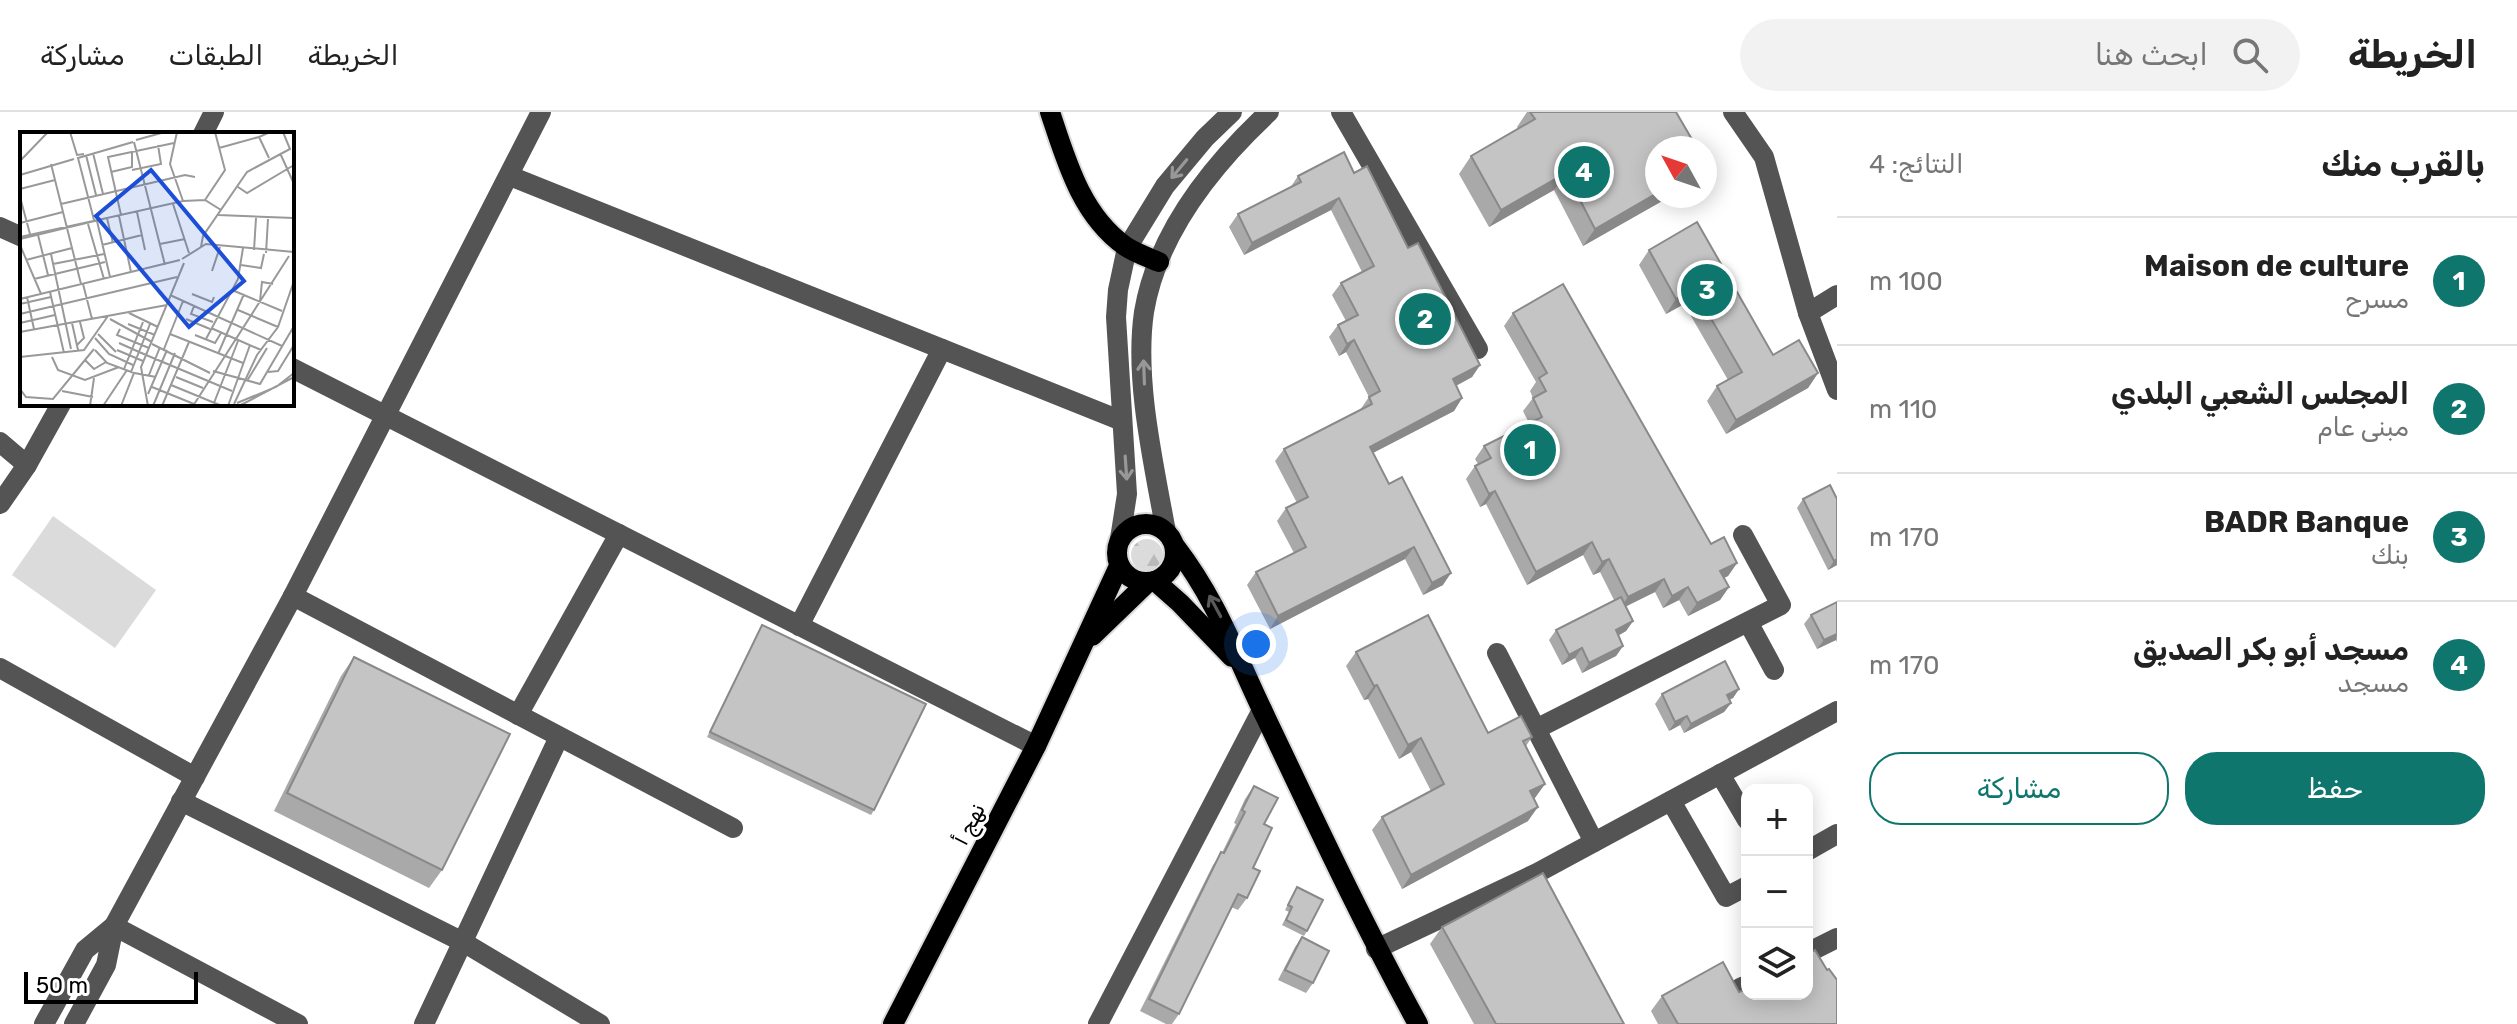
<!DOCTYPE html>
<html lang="ar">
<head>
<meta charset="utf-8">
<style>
	body { margin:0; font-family:Rubik,"Noto Naskh Arabic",sans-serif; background:#f2f2f2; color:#222; direction:rtl }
	.controls { position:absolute; right:24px; bottom:24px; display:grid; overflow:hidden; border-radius:16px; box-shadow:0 4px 20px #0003 }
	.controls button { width:72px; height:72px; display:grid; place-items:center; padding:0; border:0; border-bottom:2px solid #e0e0e0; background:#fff; color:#222; font:40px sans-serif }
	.compass { position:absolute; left:1645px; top:24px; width:72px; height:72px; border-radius:50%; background:#fff; box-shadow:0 4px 20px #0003; rotate:310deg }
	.scale { position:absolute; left:24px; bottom:20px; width:174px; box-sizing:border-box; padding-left:8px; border:4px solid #000; border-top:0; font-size:22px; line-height:28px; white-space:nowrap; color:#000; -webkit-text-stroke:6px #fff; paint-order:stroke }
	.you { position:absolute; left:1256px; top:532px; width:28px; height:28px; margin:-20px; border:6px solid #fff; border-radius:50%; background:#1a73e8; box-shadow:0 0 0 12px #1a73e833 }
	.badge { display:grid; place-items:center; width:52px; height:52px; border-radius:50%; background:#0f766e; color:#fff; font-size:26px; font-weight:700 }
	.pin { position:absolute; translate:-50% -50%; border:4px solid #fff; box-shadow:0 2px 8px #0006 }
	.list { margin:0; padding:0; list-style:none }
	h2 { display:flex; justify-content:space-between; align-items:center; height:104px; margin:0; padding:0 32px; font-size:34px }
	h2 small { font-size:26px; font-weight:400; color:#767676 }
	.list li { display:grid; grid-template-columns:52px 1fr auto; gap:24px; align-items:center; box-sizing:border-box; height:128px; padding:0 32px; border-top:2px solid #e0e0e0 }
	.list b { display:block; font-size:30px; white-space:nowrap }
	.list p { margin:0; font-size:26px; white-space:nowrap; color:#767676 }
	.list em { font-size:26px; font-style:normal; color:#767676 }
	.actions { display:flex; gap:16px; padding:24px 32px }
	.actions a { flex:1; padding:18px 0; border:2px solid #0f766e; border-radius:32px; text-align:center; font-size:28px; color:#0f766e }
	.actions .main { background:#0f766e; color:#fff }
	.icon { flex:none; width:44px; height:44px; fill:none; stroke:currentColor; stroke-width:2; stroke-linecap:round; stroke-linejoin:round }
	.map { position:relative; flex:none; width:1837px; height:912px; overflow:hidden; direction:ltr }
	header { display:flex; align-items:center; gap:48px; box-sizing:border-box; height:112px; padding:0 40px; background:#fff; border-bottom:2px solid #e0e0e0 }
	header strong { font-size:38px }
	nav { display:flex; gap:44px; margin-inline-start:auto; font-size:28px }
	.search { width:560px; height:72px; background:#f2f2f2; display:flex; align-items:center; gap:20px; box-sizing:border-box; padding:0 28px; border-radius:44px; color:#767676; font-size:30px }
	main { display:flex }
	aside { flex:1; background:#fff }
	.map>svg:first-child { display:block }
	.grass { fill:#dbdbdb }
	.forest { fill:url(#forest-firs) }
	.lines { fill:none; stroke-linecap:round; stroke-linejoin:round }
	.major-casing { stroke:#dbdbdb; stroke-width:24 }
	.minor { stroke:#545454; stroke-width:20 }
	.major { stroke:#000; stroke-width:20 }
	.wall { fill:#a9a9a9 }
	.shaded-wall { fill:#898989 }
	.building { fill:#c4c4c4; stroke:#898989; stroke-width:2 }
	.oneway { stroke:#989898 }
	.oneway2 { stroke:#595959 }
	.labels { text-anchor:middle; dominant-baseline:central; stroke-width:6; stroke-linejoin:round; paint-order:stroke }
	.street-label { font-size:22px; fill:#000; stroke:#fff }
	.inset-road { fill:none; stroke:#999; stroke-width:2 }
	.view { fill:#1d4ed8; fill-opacity:0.15; stroke:#1d4ed8; stroke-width:4 }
	.inset-edge { fill:none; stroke:#000; stroke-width:4 }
</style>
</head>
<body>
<header>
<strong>الخريطة</strong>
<div class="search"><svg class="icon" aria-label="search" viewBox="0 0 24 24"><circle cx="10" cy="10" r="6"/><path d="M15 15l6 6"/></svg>ابحث هنا</div>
<nav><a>الخريطة</a><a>الطبقات</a><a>مشاركة</a></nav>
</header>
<main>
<aside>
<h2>بالقرب منك<small>النتائج: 4</small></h2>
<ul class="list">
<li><span class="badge">1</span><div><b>Maison de culture</b><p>مسرح</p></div><em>100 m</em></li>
<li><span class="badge">2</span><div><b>المجلس الشعبي البلدي</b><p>مبنى عام</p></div><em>110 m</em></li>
<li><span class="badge">3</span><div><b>BADR Banque</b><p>بنك</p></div><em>170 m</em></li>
<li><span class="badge">4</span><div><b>مسجد أبو بكر الصديق</b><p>مسجد</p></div><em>170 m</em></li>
</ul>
<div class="actions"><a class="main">حفظ</a><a>مشاركة</a></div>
</aside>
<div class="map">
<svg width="1837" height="912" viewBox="0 0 1837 912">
	<defs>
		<pattern id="forest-firs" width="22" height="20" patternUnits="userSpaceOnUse" patternTransform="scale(2)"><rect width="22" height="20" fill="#dbdbdb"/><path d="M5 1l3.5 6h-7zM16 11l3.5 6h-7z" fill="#bababa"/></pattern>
	</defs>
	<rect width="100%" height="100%" fill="#fff"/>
	<polygon class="grass" points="53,404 156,478 115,536 12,463"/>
	<circle class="forest" cx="1147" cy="443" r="16"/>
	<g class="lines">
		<defs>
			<g id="major">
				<path d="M1050 0C1066 48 1081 103 1125 134 1135 141 1148 145 1159 150"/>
				<circle cx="1146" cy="441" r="29"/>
				<path d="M1175 434C1218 490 1236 544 1266 606 1315 709 1363 812 1418 912"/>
				<polyline points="1155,469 1180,491 1232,545"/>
				<polyline points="1092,524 1147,471"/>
				<polyline points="893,912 1036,634 1119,454"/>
			</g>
		</defs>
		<use href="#major" class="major-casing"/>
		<g class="minor">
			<polyline points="1341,0 1478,237"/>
			<polyline points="1733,0 1764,45 1808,201 1837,278"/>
			<polyline points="203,22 214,0"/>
			<polyline points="510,64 1122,309"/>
			<polyline points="0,115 22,125"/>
			<polyline points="1808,201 1837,183"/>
			<polyline points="292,256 1036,634"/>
			<polyline points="0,330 27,353"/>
			<polyline points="0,392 27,353 61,292"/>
			<path d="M1166 420C1154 353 1134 268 1144 200 1157 122 1212 53 1269 0"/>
			<polyline points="1120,427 1127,382 1116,205 1118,178 1127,136 1165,74 1205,26 1232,0"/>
			<polyline points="293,484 733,716"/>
			<polyline points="1748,510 1774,558"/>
			<polyline points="799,514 942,237"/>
			<polyline points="1497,541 1594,730"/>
			<polyline points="0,556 195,665"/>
			<polyline points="518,603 619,422"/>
			<polyline points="1536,617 1781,493 1743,423"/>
			<polyline points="1720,662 1747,708"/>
			<polyline points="181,689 463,830 600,912"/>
			<polyline points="1671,689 1726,785 1747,774"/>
			<polyline points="1807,739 1837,722"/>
			<polyline points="1376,837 1537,761 1837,599"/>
			<polyline points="1807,841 1837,826"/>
			<polyline points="1740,876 1747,873"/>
			<polyline points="44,912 85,838 114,814 106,853 74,912"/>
			<polyline points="298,912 114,814 293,484 541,0"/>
			<polyline points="424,912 559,625"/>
			<polyline points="1098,912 1262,598"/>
		</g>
		<use href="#major" class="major"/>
	</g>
	<g class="wall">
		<polygon points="1527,0 1676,0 1657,84 1671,84 1583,134 1554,78 1489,115 1459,62 1471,44 1518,17 1517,15"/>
		<polygon points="1354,61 1408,136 1480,253 1472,265 1456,274 1462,286 1454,299 1373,341 1443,473 1423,483 1405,447 1270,517 1247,473 1256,460 1294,441 1277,409 1286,396 1297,391 1275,349 1284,337 1360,298 1369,285 1346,240 1339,244 1329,225 1338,213 1346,209 1332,183 1341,171 1362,160 1331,98 1244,143 1229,115 1238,102 1290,76 1298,64"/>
		<polygon points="1649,138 1773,243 1818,261 1808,276 1726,322 1707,289 1717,274 1728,268 1684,192 1666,202 1639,153"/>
		<polygon points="1513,201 1711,432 1737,451 1728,464 1724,466 1729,475 1720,488 1688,504 1679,488 1663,496 1655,480 1625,494 1633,509 1626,519 1618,524 1623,534 1616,544 1582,561 1575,546 1562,553 1549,528 1556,518 1614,488 1600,460 1593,463 1583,443 1527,473 1486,392 1480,395 1466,367 1475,354 1478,352 1475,347 1484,334 1529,311 1523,299 1533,286 1530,279 1536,270 1504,214"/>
		<polygon points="1803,387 1837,453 1828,458 1797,396"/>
		<polygon points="1837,490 1837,530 1836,528 1817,537 1804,512 1811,503"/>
		<polygon points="762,513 874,698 871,703 707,625"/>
		<polygon points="1356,540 1488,621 1532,625 1526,634 1545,672 1534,686 1528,709 1402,777 1372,718 1382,705 1431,679 1411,640 1399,647 1368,587 1364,588 1346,554"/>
		<polygon points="354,545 442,758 429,776 274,699 341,564"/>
		<polygon points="1739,577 1733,586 1729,588 1731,591 1724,600 1684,621 1680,613 1669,619 1655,592 1662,582"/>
		<polygon points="1254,674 1264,712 1253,756 1247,786 1238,798 1231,795 1179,902 1172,912 1166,912 1140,899 1213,753 1222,741 1236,712 1234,711 1245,687"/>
		<polygon points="1297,775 1307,819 1304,824 1282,813 1289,800 1285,798"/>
		<polygon points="1442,815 1624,912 1474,912 1430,832"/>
		<polygon points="1302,825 1313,871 1306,881 1278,868 1295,835"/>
		<polygon points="1827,858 1837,912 1658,912 1651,899 1662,884 1739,880"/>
	</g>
	<g class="shaded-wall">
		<polygon points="1566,61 1554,78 1489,115 1501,98"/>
		<polygon points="1657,81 1657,84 1671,84 1583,134 1595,117"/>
		<polygon points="1339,86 1331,98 1244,143 1252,131"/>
		<polygon points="1694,177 1684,192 1666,202 1676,187"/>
		<polygon points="1354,228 1346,240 1339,244 1347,232"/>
		<polygon points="1480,253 1472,265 1444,280 1453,267"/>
		<polygon points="1818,261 1808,276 1726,322 1736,308"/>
		<polygon points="1462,286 1454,299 1361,347 1370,335"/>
		<polygon points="1495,379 1486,392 1480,395 1489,382"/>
		<polygon points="1592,430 1583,443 1527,473 1536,460"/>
		<polygon points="1414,435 1405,447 1270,517 1278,504"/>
		<polygon points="1609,447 1600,460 1593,463 1602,450"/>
		<polygon points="1837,447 1837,453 1828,458 1834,449"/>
		<polygon points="1737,451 1728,464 1711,472 1720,459"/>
		<polygon points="1451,461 1443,473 1423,483 1432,471"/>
		<polygon points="1664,467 1655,480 1619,498 1628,485"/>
		<polygon points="1688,475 1679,488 1663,496 1672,484"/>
		<polygon points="1729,475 1720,488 1688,504 1697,491"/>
		<polygon points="1633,509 1626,519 1609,528 1616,518"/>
		<polygon points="1837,522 1836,528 1817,537 1824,528"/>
		<polygon points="1623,534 1616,544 1582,561 1589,551"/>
		<polygon points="1582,536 1575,546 1562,553 1569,543"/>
		<polygon points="1377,573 1368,587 1364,588 1374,574"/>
		<polygon points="1739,577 1733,586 1720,592 1727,583"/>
		<polygon points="1731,591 1724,600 1684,621 1691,612"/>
		<polygon points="1687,604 1680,613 1669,619 1675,610"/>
		<polygon points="1421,626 1411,640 1399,647 1408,633"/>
		<polygon points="1545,672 1535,686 1520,693 1530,679"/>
		<polygon points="1538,695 1528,709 1402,777 1411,763"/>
	</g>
	<g class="building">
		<polygon points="1530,0 1676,0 1697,36 1657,36 1657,81 1595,117 1566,61 1501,98 1471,44 1535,7"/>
		<polygon points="1344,40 1354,61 1367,54 1408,136 1418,131 1480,253 1453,267 1462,286 1370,335 1389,372 1402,365 1451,461 1432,471 1414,435 1278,504 1256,460 1306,435 1286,396 1308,385 1284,337 1372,292 1369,285 1380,279 1354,228 1347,232 1338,213 1358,203 1341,171 1374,154 1339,86 1252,131 1238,102 1301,70 1298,64"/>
		<polygon points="1697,110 1773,243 1799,228 1818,261 1736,308 1717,274 1742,260 1694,177 1676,187 1649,138"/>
		<polygon points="1563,172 1711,432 1724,425 1737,451 1720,459 1729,475 1697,491 1688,475 1672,484 1664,467 1628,485 1609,447 1602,450 1592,430 1536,460 1495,379 1489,382 1475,354 1491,346 1484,334 1542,305 1533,286 1546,279 1539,266 1547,261 1513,201"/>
		<polygon points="1830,373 1837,387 1837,447 1834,449 1803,387"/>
		<polygon points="1621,485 1633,509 1616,518 1623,534 1589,551 1582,536 1569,543 1556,518"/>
		<polygon points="1837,490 1837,522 1824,528 1811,503"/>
		<polygon points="1428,503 1488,621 1521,604 1532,625 1523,629 1545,672 1530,679 1538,695 1411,763 1382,705 1444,672 1421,626 1408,633 1377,573 1374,574 1356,540"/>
		<polygon points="762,513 926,592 874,698 710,620"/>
		<polygon points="354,545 510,622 442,758 287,681"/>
		<polygon points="1725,549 1739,577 1727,583 1731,591 1691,612 1687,604 1675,610 1662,582"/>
		<polygon points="1254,674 1278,686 1264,712 1272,716 1253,756 1260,759 1247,786 1238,782 1179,902 1149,887 1221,740 1224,741 1245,700 1242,698"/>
		<polygon points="1543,761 1624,912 1496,912 1442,815"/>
		<polygon points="1297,775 1323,788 1307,819 1286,808 1292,795 1288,793"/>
		<polygon points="1302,825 1329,839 1313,871 1285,858"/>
		<polygon points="1815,838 1827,858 1829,857 1837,868 1837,912 1678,912 1662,884 1723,850 1739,880 1747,877 1747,882 1807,882 1807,842"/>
	</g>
	<defs><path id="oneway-shaft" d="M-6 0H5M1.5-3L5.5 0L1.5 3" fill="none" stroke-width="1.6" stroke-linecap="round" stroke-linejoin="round" transform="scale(2)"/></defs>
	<g class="oneway">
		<use href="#oneway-shaft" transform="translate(1179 57) rotate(130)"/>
		<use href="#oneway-shaft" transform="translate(1144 260) rotate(-92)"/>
		<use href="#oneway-shaft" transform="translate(1126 356) rotate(86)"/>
	</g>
	<use class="oneway2" href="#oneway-shaft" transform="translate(1215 494) rotate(-118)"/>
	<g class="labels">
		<g class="street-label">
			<text transform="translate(969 712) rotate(-63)">نهج أ</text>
		</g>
	</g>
	<g transform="translate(20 20)">
		<rect width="274" height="274" fill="#fff"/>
		<path class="inset-road" d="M50 0 57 23 64 22M157 0 150 32 163 69M116 8 145 0M114 10 145 133M199 16 239 5M73 21 83 62M260 21 274 52M66 23 76 63M249 26 239 5 250 0M0 29 28 0M31 32 61 152M112 38 141 32 138 13M91 40 112 35V19M0 43 54 27M218 55 227 61 274 33M0 57 35 48M0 65 10 102M185 68 205 38 195 0M41 72 165 43 175 45M153 72 169 121M117 80 125 118M101 83 88 25 154 11M198 83 274 86M99 84 111 140M74 88 58 26 113 10M77 89 90 145M0 91 43 80M68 92 84 147M18 103 28 143M0 105 87 86 0 107M93 111 87 86 163 69 185 68 201 78M140 112 165 107M0 113 21 162M82 113 122 103M181 115 183 104 227 40 270 17 263 0M234 118 236 86M246 121 248 87M31 122 51 217M162 127 186 112 274 120M6 128 52 116M33 132 84 122M221 133 241 136 244 122M192 139 200 115M14 147 85 130M63 152 72 187M212 158 262 179M30 160 44 221M172 162 192 170 194 165M150 163 262 214M7 165 14 197M0 167 160 128M240 169 242 150 253 152M0 172 31 165M174 174 171 182 193 190M218 178 258 195M109 181 138 195M0 182 157 145M90 187 132 210M166 187 190 197M0 191 35 183M52 191 58 218M108 192 135 203M191 196 241 218M100 197 97 203 129 216M0 200 147 173M78 202 96 220M150 202 223 231M175 203 195 211 201 201M75 206 89 222 113 233M186 207 218 147 223 116M99 211 126 223M132 212 190 241M57 213 64 206 60 190M144 217 163 169M75 218 87 231 114 241M97 218 123 229M198 222 224 162M126 223 212 259M0 225 64 218 88 184M32 225 38 238 65 248 99 235M65 228 74 237 86 230M104 237 123 190M193 239 240 252 274 194M111 240 130 192M248 240 258 239 274 213M129 243 140 215M156 245 183 256M227 249 247 216M151 253 202 274M132 255 174 272M0 257 6 265 33 267 74 217M42 259 73 265M128 262 147 218M194 271 218 209M217 271 256 255 274 241M214 272 237 223 258 195 274 149M70 274 74 246M83 274 107 238M101 274 114 241 136 245M128 274 121 235 164 131M133 274 155 221M142 274 169 210M173 274 269 124M208 274 230 213M219 274 274 245"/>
		<path class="view" d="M131 38 224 149 169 195 76 84Z"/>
		<rect width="274" height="274" class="inset-edge"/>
	</g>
</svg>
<div class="controls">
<button>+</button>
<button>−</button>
<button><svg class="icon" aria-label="layers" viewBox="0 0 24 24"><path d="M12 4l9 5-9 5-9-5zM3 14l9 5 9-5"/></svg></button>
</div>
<svg class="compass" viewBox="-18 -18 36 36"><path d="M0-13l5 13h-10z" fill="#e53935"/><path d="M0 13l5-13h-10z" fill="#767676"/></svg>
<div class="scale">50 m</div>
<div class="you"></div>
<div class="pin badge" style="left:1530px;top:338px">1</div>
<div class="pin badge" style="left:1425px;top:207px">2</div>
<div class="pin badge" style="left:1707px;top:178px">3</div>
<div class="pin badge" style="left:1584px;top:60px">4</div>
</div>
</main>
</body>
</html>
